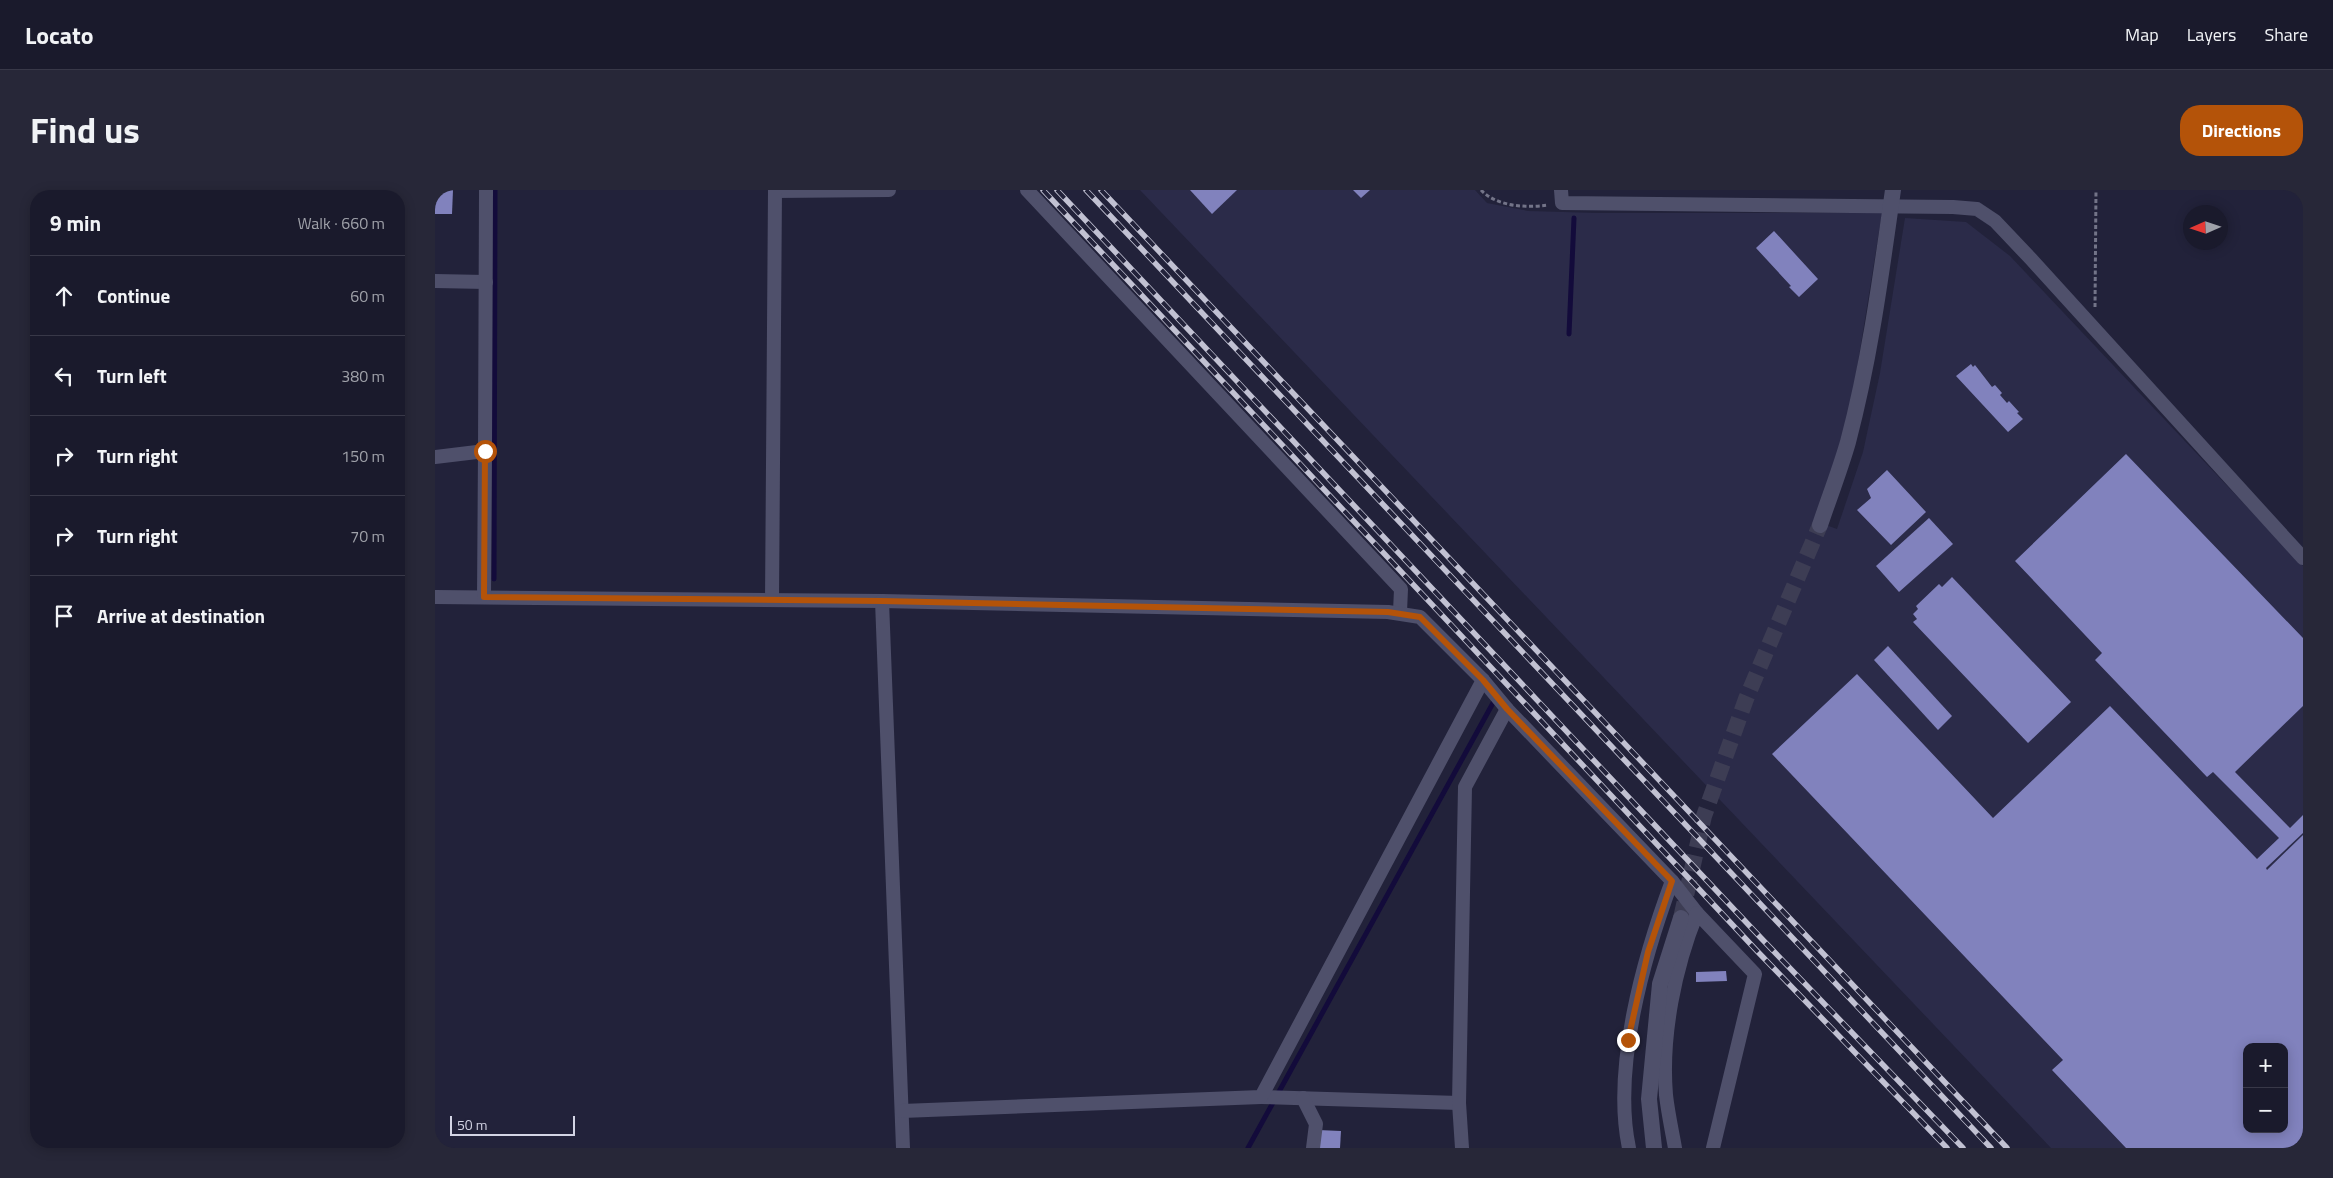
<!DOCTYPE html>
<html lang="en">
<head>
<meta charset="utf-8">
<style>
	body { margin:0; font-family:"Titillium Web",sans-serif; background:#272738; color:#f1f3f6 }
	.controls { position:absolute; right:15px; bottom:15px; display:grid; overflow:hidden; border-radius:10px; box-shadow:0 2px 12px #0003 }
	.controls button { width:45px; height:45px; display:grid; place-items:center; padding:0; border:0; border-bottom:1px solid #383848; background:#1a1a2c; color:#f1f3f6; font:25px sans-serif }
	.compass { position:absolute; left:1748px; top:15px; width:45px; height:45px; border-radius:50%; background:#1a1a2c; box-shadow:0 2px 12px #0003; rotate:267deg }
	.scale { position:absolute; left:15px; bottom:12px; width:125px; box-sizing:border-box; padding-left:5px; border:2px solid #d3d4e4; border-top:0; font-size:14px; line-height:18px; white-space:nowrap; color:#d3d4e4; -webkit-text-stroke:4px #22223a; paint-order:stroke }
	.stop { position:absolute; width:15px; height:15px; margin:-11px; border:4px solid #b45309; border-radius:50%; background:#fff }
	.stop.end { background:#b45309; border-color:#fff; box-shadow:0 1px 5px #0008 }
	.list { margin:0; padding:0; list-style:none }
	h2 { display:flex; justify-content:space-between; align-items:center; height:65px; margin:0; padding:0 20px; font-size:21px }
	h2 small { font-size:16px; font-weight:400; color:#9fa1a9 }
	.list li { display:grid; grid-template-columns:32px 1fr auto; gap:15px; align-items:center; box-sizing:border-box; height:80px; padding:0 20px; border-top:1px solid #383848 }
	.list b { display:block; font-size:19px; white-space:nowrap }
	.list em { font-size:16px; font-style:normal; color:#9fa1a9 }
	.icon { flex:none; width:28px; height:28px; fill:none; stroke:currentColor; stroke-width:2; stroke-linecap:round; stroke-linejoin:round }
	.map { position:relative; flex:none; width:1868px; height:958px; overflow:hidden; border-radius:20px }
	header { display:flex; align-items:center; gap:30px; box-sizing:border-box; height:70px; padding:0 25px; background:#1a1a2c; border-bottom:1px solid #383848 }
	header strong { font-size:24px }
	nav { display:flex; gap:28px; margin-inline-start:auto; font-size:18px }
	.intro { display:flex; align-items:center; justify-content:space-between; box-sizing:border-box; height:120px; padding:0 30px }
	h1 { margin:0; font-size:35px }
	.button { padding:12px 22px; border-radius:20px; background:#b45309; color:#fff; font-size:18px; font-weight:700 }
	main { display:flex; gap:30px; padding:0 30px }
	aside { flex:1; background:#1a1a2c; border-radius:20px; box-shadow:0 2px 12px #0003 }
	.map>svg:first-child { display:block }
	.built { fill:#2b2b49; fill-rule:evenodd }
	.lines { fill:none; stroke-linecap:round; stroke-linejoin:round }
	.stream { stroke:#130b3b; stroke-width:5 }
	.building { fill:#8182bd; fill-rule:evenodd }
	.tertiary-tunnel { stroke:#3d3d54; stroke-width:16; stroke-dasharray:16 8; stroke-linecap:butt }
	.path { stroke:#737488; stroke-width:3; stroke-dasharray:4 2.5; stroke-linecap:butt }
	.minor { stroke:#4f506b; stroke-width:14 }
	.tertiary { stroke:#4f506b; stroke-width:16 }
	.rail-casing { stroke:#c1c1d2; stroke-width:5.5 }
	.rail { stroke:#22223a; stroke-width:4; stroke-dasharray:11; stroke-linecap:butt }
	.route { stroke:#b45309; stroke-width:6 }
</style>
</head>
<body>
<header>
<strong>Locato</strong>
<nav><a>Map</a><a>Layers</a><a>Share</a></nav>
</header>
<div class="intro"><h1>Find us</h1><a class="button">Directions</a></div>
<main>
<aside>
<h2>9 min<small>Walk · 660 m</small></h2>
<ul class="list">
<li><svg class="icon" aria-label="ahead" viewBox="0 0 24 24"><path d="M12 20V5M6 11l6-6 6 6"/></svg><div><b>Continue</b></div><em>60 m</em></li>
<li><svg class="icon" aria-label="left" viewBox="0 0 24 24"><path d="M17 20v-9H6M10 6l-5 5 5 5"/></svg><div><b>Turn left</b></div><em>380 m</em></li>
<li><svg class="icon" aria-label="right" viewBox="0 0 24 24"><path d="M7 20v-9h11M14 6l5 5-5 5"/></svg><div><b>Turn right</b></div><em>150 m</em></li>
<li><svg class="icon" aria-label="right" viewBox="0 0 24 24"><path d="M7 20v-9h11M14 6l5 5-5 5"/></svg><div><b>Turn right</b></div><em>70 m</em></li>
<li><svg class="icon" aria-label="arrive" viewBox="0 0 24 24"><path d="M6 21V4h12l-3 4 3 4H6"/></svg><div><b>Arrive at destination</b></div></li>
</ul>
</aside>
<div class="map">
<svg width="1868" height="958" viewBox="0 0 1868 958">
	<rect width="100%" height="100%" fill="#22223a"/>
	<path class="built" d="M705 0H1040L1052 13 1093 21 1162 23H1447L1417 210 1400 271 1380 331 1402 339 1428 262 1445 183 1470 28 1531 32 1575 66 1868 376V958H1616ZM1812 857H1849V939H1812Z"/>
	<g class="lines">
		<g class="stream">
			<polyline points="1134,144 1139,28"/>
			<polyline points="59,389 60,0"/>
			<polyline points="813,958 1058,513"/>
		</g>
	</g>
	<g class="building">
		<polygon points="0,0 18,0 17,24 0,24"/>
		<polygon points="755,0 802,0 777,24"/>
		<polygon points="918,0 935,0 926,8"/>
		<polygon points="1339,41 1383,89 1364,107 1354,97 1356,96 1321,58"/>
		<polygon points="1536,174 1538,177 1540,175 1557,197 1560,195 1567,203 1565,205 1572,213 1574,211 1584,222 1582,223 1588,229 1573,242 1521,186"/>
		<path d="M1691 264 1868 448V516L1800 582 1855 638 1868 625V643L1831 678 1832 680 1868 645V958H1691L1617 880 1628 870 1337 564 1422 484 1558 628 1675 516 1822 669 1844 648 1778 582 1772 587 1660 470 1667 463 1580 371ZM1812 857H1849V939H1812Z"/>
		<polygon points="1452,280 1491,322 1456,355 1422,320 1436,308 1432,299"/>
		<polygon points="1494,328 1518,354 1464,402 1441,376"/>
		<polygon points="1517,387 1636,512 1593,553 1478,432 1482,429 1478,424 1483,419 1481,416 1504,394 1507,397"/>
		<polygon points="1453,456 1517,526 1503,540 1439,470"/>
		<polygon points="1291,781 1292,791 1261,792 1261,782"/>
		<polygon points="883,940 906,941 905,958 882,958"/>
	</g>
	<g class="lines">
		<polyline class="tertiary-tunnel" points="1246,728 1269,626 1311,509 1385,335"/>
		<g class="path">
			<path d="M1046 0C1062 17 1092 18 1113 15"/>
			<polyline points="1660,117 1661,0"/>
		</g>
		<g class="minor">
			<polyline points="592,0 966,399 965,422"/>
			<polyline points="1126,0 1127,13 1518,17 1542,19 1560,31 1596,69 1868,368"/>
			<polyline points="340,1 454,0"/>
			<polyline points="0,91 51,92"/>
			<polyline points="0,267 50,261 51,0"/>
			<polyline points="0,407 447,411 953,422 985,427 1048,490 1072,519 1237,691 1262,723"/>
			<polyline points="49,407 50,261"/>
			<polyline points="337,410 340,0"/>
			<polyline points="447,411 468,958"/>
			<polyline points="826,907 1024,913"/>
			<polyline points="868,908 881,934 878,958"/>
			<polyline points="467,921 826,907 1048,490"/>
			<polyline points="1027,958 1024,913 1030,597 1072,519"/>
			<path d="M1194 958C1177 878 1209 766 1237 691"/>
			<path d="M1240 958C1237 941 1233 923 1231 905 1226 846 1240 777 1262 723L1320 784 1278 958"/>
		</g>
		<g class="tertiary">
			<path d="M1385 335C1394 308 1405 280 1413 252 1435 169 1446 85 1458 0"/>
			<polyline points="1219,958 1214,909 1225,794 1246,728"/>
		</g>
		<defs>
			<g id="rail">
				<polyline points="608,0 1323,762 1512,958"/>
				<polyline points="622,0 1326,748 1528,958"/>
				<polyline points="651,0 1556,958"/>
				<polyline points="666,0 1572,958"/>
			</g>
		</defs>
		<use href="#rail" class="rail-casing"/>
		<use href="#rail" class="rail"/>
	</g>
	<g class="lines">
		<polyline class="route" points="50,261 49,407 447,411 953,422 985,427 1048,490 1072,519 1237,691 1213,762 1193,850"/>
	</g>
</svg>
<div class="controls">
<button>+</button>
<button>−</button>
</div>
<svg class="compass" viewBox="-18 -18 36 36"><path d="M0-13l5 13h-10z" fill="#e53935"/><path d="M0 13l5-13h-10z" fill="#9fa1a9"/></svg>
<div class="scale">50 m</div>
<div class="stop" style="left:50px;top:261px"></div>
<div class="stop end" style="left:1193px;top:850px"></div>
</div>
</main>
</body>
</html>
